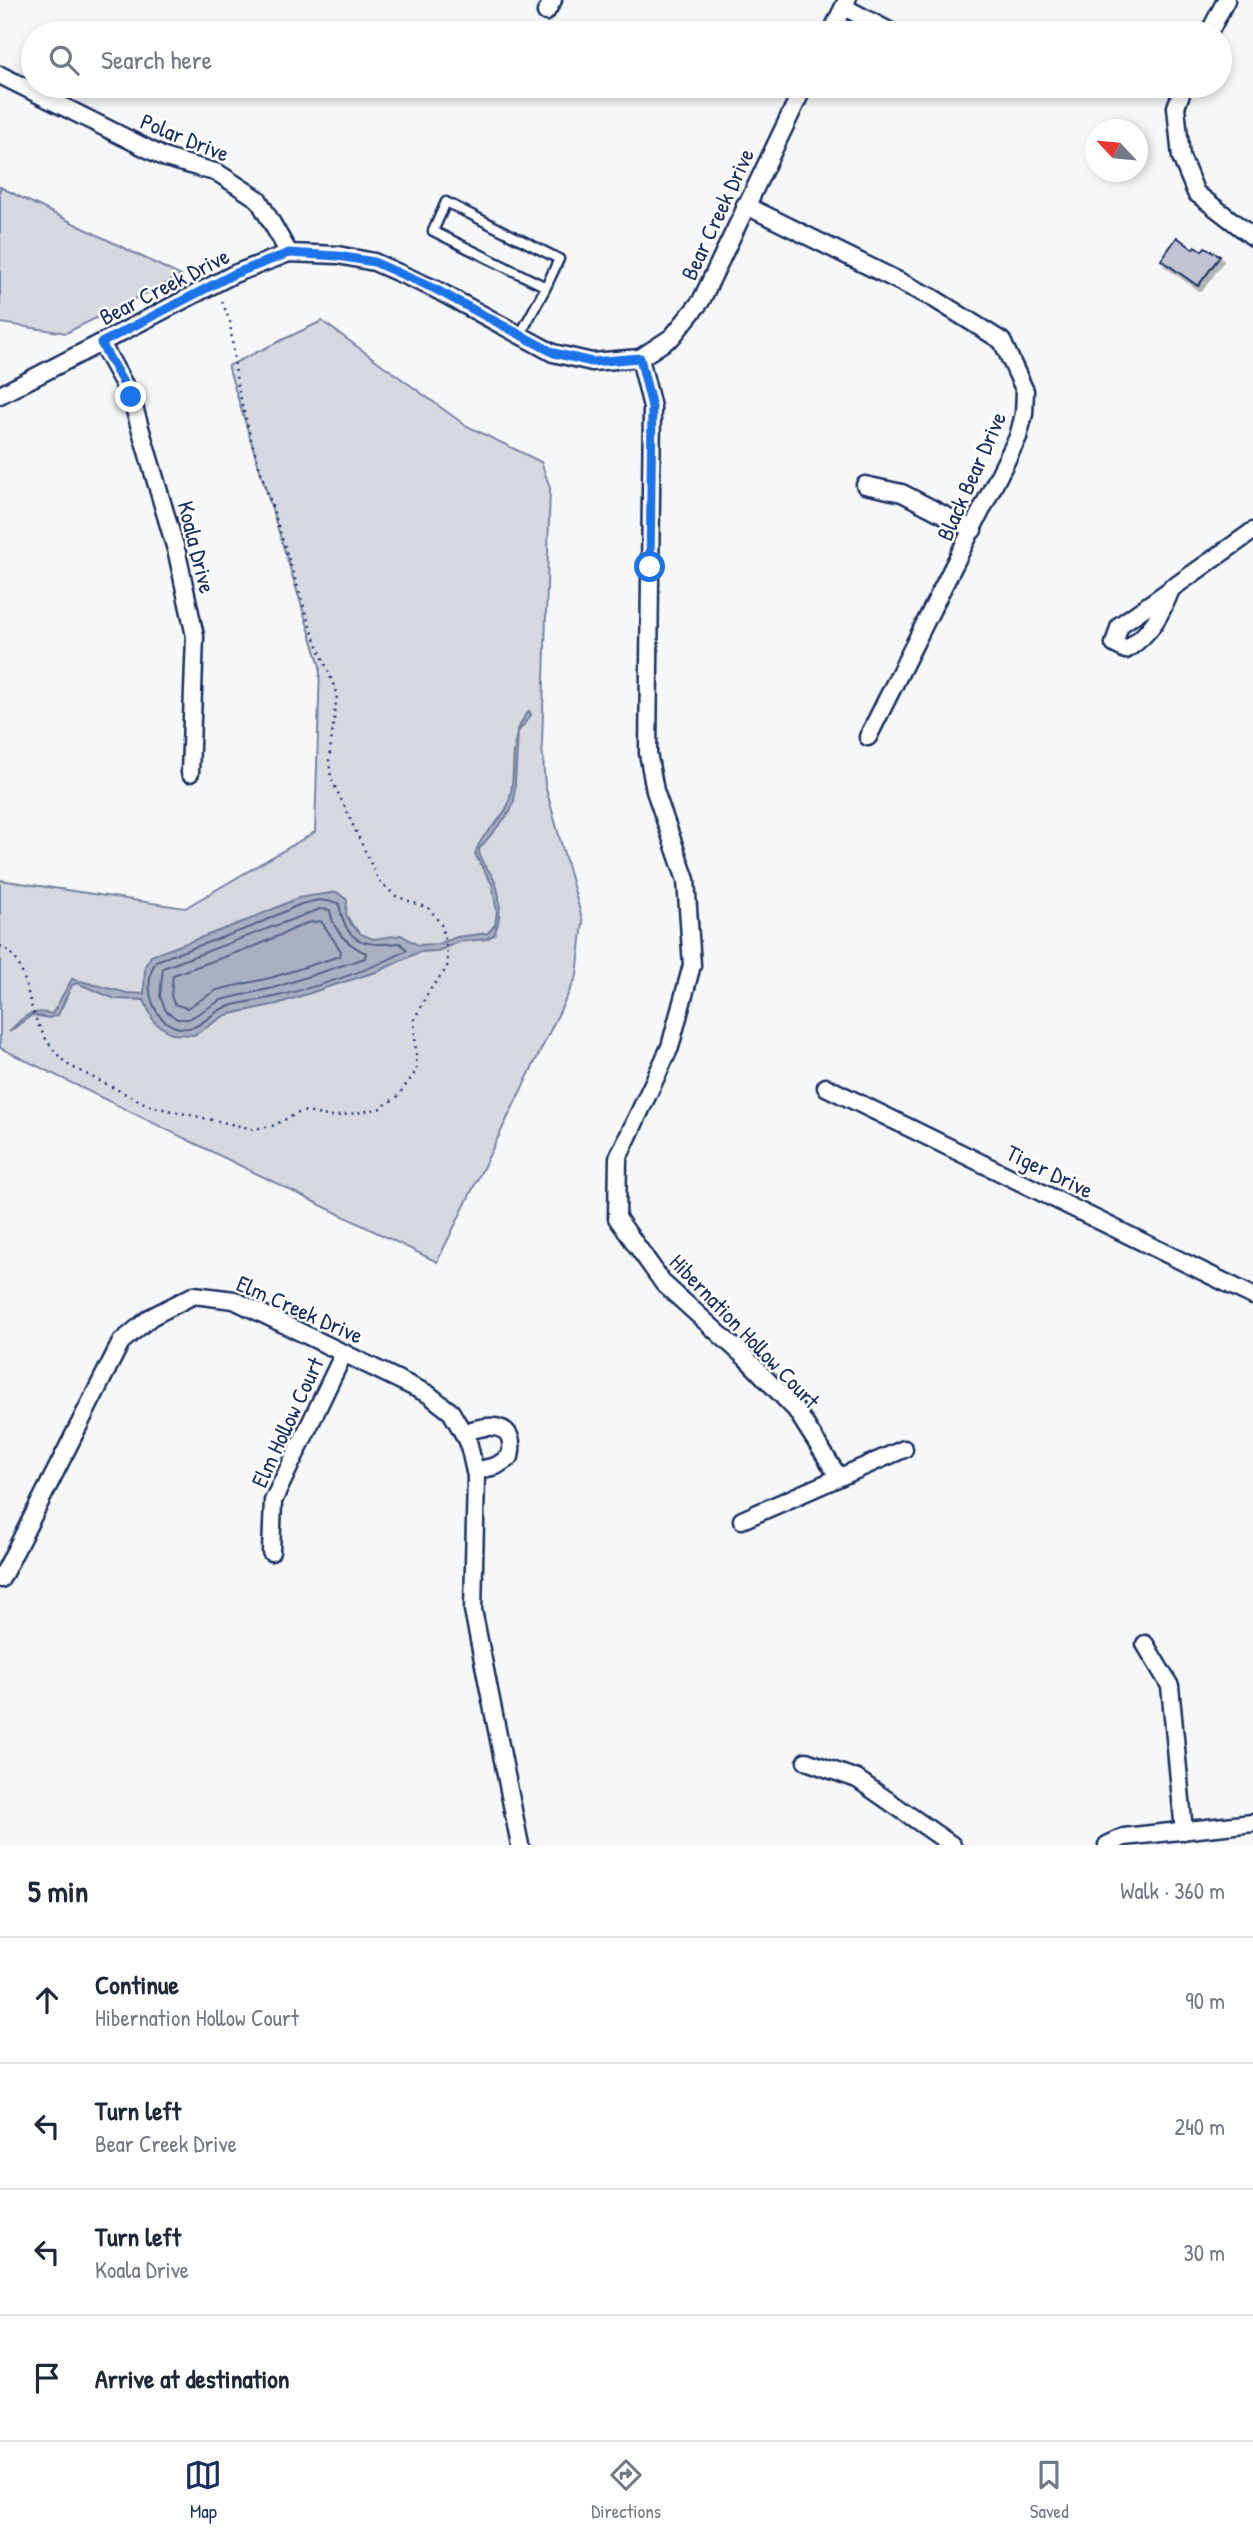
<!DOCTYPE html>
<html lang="en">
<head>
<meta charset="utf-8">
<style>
	body { margin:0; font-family:"Patrick Hand",sans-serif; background:#f6f6f7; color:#1f2937 }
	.compass { position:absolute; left:1085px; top:119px; width:63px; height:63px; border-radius:50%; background:#fff; box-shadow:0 4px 10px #0003; rotate:296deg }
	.stop { position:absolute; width:21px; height:21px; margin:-16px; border:5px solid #1a73e8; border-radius:50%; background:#fff }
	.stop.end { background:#1a73e8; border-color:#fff; box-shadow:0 2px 7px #0008 }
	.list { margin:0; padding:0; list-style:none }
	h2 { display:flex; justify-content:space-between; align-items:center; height:91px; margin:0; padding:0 28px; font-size:30px }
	h2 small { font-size:23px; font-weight:400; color:#747a83 }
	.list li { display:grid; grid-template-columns:46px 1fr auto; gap:21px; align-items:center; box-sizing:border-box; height:126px; padding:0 28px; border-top:2px solid #e0e1e3 }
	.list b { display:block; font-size:26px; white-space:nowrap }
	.list p { margin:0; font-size:23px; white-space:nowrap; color:#747a83 }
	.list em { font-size:23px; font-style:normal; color:#747a83 }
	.icon { flex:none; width:38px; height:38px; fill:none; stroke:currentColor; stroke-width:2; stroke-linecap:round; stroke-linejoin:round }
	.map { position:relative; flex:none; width:1253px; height:1845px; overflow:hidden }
	.search { position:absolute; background:#fff; box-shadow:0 4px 10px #0003; left:21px; right:21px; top:21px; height:77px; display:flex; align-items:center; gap:18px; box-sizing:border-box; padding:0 24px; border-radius:38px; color:#747a83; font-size:26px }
	.sheet { height:595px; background:#fff }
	nav { display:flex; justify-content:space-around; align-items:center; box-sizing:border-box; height:98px; border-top:2px solid #e0e1e3; background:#fff; font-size:19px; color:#747a83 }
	nav a { display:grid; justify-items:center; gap:4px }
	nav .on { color:#1b2f5e }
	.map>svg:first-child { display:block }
	.green { fill:#d6d9e2; stroke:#7884a0; stroke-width:2 }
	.water { fill:#a9b0c1; stroke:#707c99; stroke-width:2 }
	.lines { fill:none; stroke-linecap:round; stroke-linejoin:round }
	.shore { stroke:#546386; stroke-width:2 }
	.building { fill:#c0c4d3; stroke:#1b2f5e; stroke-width:2; filter:url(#shadow) }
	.lane-casing { stroke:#1b2f5e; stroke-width:13 }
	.street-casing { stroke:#1b2f5e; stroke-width:21 }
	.path { stroke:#1b2f5e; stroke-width:2.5; stroke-dasharray:2 5; stroke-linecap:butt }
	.lane { stroke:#fff; stroke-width:8 }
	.street { stroke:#fff; stroke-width:16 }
	.route { stroke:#1a73e8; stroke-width:9 }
	.labels { text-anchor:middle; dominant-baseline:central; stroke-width:5; stroke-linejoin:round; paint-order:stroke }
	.street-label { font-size:23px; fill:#1b2f5e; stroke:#fff }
</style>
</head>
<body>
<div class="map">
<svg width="1253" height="1845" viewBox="0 0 1253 1845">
	<defs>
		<filter id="shadow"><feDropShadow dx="3" dy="5" stdDeviation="0" flood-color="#0004"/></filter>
	</defs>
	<rect width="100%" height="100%" fill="#f6f7f9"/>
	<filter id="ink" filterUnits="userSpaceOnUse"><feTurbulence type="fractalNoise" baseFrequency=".0143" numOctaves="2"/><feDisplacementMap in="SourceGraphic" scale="14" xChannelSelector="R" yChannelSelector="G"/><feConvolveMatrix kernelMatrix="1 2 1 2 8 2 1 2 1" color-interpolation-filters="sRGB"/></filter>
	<g filter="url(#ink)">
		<g class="green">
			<polygon points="0,187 181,276 66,333 0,323"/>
			<polygon points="322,321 465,425 541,462 550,488 542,744 545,785 583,922 577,976 437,1262 0,1048 0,880 185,908 315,832 320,666 228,366"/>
		</g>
		<path class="water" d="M529 711 531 715 518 732 514 801 510 812 479 849C479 860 485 865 491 874 502 892 502 917 494 935L486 939 458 942 438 951 419 952 379 971 328 987 277 1004 226 1015 194 1035 172 1034 154 1022 144 1000 115 999 77 983 72 985 58 1015 49 1018 32 1015 9 1032C23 1017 31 1008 52 1014L72 979 127 993 144 994 145 966 151 956 248 920 298 898 337 892 347 900 346 914 352 925 361 934 373 939 401 935 418 945 438 944 457 937 488 933 495 925 497 912 492 884 475 854C480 834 500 824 508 805 519 773 505 738 529 711Z"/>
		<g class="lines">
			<g class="shore">
				<path d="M319 900 339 903C345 943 363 947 400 943L407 950C371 971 315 987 274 997 258 1001 237 1002 222 1009 211 1014 201 1027 189 1028 155 1032 140 987 156 961L251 927 301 904Z"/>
				<path d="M320 909 330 910C333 931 346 944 366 953L365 958 273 988 221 1000 189 1019H177L166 1011 160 996 163 968Z"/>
				<polygon points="321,921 341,951 340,956 270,978 217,990 187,1008 174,1004 171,995 173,975 258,945 307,923"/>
			</g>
		</g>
		<polygon class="building" points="1177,237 1193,249 1195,246 1202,251 1205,247 1220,256 1198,286 1161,260"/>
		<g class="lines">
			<defs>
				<polyline id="lane" points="520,335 546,287 433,231 446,202 559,259 546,287"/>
				<g id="street">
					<polyline points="844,7 893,33"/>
					<polyline points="546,12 553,0"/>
					<polyline points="831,33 847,0"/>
					<polyline points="1209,33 1226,0"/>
					<polyline points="0,75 166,158 218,173 258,199 289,253"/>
					<polyline points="1184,86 1176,107 1181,157 1196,193 1253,237"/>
					<polyline points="745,205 933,298 1002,341 1025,391 1024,414 1018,437 868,737"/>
					<polyline points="101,343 131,397 177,553 195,636 190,773"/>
					<polyline points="640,358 652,407 648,753 655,791 686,880 692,965 670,1047 618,1158 617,1218 664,1284 745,1357 796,1410 838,1476"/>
					<polyline points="0,395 234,274 289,253 338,255 374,262 435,289 553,353 592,362 640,358 672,337 701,301 804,86"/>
					<polyline points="865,485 902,493 973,530"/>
					<path d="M1172 587C1161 615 1151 633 1126 650L1114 644 1120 625 1253 531"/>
					<polyline points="826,1087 1253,1296"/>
					<path d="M463 1433C487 1424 518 1420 510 1457L496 1466 475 1471"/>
					<polyline points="742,1520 904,1449"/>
					<polyline points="271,1552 273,1501 344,1353"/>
					<polyline points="1,1579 121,1342 151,1317 194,1295 234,1300 428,1394 451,1412 468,1441 476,1476 473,1610 520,1845"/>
					<polyline points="1145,1644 1170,1686 1184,1831"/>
					<polyline points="806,1761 857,1779 952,1845"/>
					<polyline points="1107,1845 1124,1837 1253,1823"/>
				</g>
			</defs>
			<use href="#lane" class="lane-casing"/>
			<use href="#street" class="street-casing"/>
			<path class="path" d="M0 946C25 955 26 995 35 1017 43 1036 53 1053 70 1066L150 1106 253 1129 272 1126 302 1111 332 1117 379 1109 397 1097 417 1070 414 1020 429 991 447 968 448 956 442 926 430 909 396 896 379 881 331 778 329 760 337 694 309 623 252 443 237 384 230 322 222 301"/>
			<use href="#lane" class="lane"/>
			<use href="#street" class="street"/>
		</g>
	</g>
	<g class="lines" filter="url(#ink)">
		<polyline class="route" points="131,397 101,343 234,274 289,253 338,256 374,262 435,289 554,353 592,362 640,358 652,407 650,567"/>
	</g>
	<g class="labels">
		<g class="street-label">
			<text transform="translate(185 137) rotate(22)">Polar Drive</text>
			<text transform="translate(717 214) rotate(-65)">Bear Creek Drive</text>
			<text transform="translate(164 286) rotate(-27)">Bear Creek Drive</text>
			<text transform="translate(971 476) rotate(-66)">Black Bear Drive</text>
			<text transform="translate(197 547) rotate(76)">Koala Drive</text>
			<text transform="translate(1050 1171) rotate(26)">Tiger Drive</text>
			<text transform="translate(300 1309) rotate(24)">Elm Creek Drive</text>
			<text transform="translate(745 1331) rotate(46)">Hibernation Hollow Court</text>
			<text transform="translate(287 1422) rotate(-65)">Elm Hollow Court</text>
		</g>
	</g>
</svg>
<svg class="compass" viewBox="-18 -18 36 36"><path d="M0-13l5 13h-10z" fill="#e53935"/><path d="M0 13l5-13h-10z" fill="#747a83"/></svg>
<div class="stop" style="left:650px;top:567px"></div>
<div class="stop end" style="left:131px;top:397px"></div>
<div class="search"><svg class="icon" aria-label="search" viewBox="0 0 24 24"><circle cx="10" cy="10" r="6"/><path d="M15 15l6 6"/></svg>Search here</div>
</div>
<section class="sheet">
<h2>5 min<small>Walk · 360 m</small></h2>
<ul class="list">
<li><svg class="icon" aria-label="ahead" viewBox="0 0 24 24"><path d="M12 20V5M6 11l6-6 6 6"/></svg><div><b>Continue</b><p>Hibernation Hollow Court</p></div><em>90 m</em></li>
<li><svg class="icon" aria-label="left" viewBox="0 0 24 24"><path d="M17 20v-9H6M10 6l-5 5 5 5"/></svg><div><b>Turn left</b><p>Bear Creek Drive</p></div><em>240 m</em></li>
<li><svg class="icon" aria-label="left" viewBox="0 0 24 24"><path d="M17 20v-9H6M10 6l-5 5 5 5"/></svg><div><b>Turn left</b><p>Koala Drive</p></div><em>30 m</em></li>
<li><svg class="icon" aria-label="arrive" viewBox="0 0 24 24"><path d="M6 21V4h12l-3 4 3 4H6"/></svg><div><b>Arrive at destination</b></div></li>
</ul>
</section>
<nav>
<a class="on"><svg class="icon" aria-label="map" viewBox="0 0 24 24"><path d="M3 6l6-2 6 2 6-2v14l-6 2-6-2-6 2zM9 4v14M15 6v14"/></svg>Map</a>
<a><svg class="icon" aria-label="directions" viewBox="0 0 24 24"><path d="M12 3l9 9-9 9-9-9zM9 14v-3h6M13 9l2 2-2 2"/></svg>Directions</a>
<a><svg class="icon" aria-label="saved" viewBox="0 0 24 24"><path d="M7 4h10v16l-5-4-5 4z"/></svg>Saved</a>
</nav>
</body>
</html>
